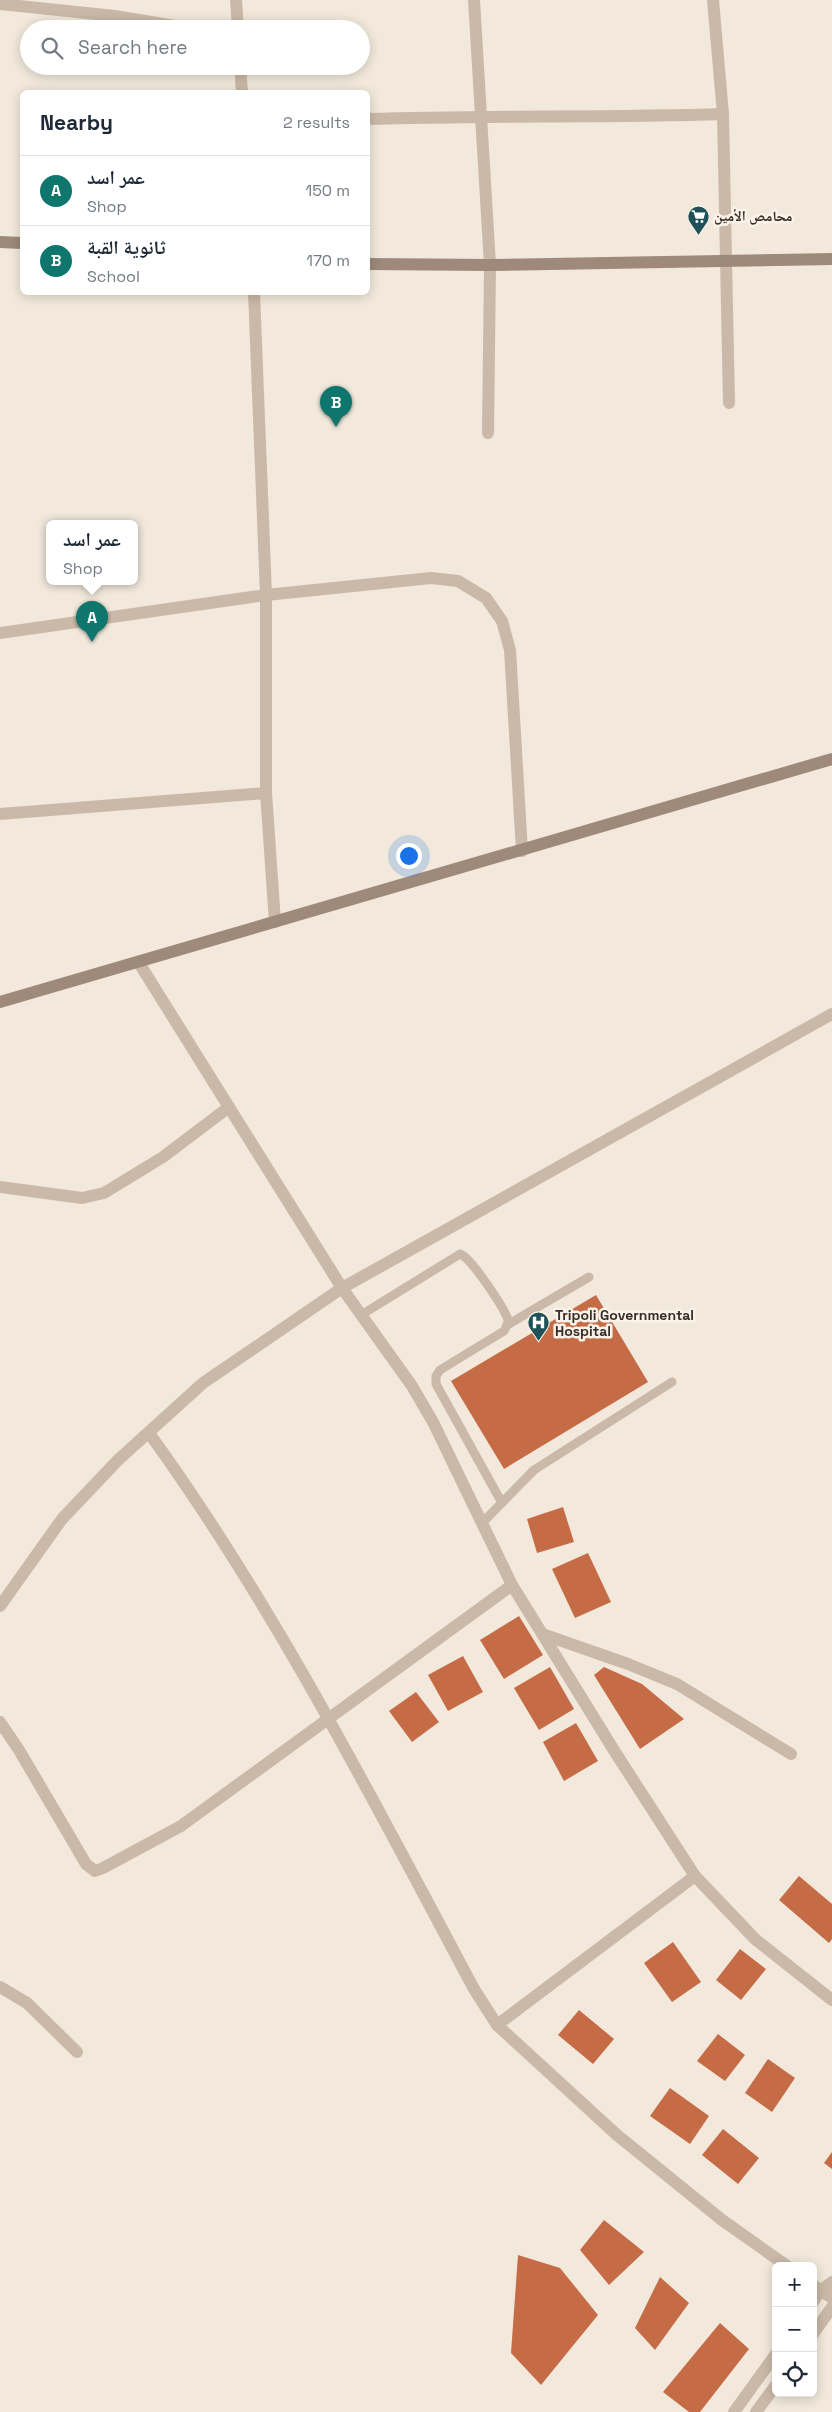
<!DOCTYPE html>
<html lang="en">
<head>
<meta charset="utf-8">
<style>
	body { margin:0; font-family:"Space Grotesk","Noto Naskh Arabic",sans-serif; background:#f6f6f7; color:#1f2937 }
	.controls { position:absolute; right:15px; bottom:15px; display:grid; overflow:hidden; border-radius:8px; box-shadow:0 2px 12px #0003 }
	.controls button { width:45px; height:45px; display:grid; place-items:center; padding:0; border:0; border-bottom:1px solid #e0e1e3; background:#fff; color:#1f2937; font:25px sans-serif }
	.you { position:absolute; left:408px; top:855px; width:18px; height:18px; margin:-12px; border:4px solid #fff; border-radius:50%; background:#1a73e8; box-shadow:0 0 0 8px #1a73e833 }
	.badge { display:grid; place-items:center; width:32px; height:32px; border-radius:50%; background:#0f766e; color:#fff; font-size:16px; font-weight:700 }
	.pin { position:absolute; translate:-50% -41px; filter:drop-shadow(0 1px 2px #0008) }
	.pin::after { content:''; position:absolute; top:26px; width:18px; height:15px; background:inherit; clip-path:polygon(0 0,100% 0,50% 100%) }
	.popup { position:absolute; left:46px; top:520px; width:92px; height:65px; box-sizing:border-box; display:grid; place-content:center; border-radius:8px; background:#fff; filter:drop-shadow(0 1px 4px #0005); font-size:16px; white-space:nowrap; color:#747a83 }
	.popup b { font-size:19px; color:#1f2937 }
	.popup::after { content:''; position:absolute; left:50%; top:100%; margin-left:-10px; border:10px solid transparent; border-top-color:#fff }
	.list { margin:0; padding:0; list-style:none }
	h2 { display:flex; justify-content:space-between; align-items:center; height:65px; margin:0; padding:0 20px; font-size:21px }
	h2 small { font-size:16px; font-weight:400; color:#747a83 }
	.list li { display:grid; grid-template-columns:32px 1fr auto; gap:15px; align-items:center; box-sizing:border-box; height:70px; padding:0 20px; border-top:1px solid #e0e1e3 }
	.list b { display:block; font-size:19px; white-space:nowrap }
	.list p { margin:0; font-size:16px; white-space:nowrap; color:#747a83 }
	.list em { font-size:16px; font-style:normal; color:#747a83 }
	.icon { flex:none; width:28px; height:28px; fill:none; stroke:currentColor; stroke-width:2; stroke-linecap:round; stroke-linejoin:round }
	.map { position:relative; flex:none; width:832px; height:2412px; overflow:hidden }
	.search { position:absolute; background:#fff; box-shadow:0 2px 12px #0003; left:20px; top:20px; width:350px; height:55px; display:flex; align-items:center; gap:12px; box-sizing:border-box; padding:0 18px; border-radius:28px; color:#747a83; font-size:19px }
	.panel { position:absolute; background:#fff; box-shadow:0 2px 12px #0003; left:20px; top:90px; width:350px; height:205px; border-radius:8px }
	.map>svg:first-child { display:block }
	.building { fill:#c56c47 }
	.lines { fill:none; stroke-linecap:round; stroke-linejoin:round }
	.lane { stroke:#cab9a8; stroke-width:9 }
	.street { stroke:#cab9a8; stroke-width:12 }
	.secondary { stroke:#9e897a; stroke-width:12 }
	.labels { text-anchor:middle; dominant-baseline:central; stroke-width:5; stroke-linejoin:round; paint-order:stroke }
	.poi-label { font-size:14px; font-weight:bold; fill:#372e28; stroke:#faf3e9; text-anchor:start }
</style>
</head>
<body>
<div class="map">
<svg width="832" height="2412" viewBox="0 0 832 2412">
	<rect width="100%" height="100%" fill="#f2e9dc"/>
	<g class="building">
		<polygon points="596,1295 648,1382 504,1469 451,1381"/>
		<polygon points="563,1507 574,1542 537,1553 527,1519"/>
		<polygon points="588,1553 611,1602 575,1618 552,1569"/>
		<polygon points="519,1616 543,1655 504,1679 480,1640"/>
		<polygon points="463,1656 483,1692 448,1711 428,1675"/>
		<polygon points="550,1667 574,1709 539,1730 514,1688"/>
		<polygon points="604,1667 642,1684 684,1719 640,1749 594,1675"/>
		<polygon points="416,1692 439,1722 412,1742 389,1711"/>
		<polygon points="576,1723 598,1761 564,1781 543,1742"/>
		<polygon points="799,1876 832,1904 832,1939 829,1943 779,1900"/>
		<polygon points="673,1942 701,1982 672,2002 644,1963"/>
		<polygon points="740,1949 766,1969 741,2000 716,1980"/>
		<polygon points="579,2010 614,2039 593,2064 558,2035"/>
		<polygon points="718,2034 745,2055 725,2081 697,2061"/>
		<polygon points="768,2059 795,2078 772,2112 745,2093"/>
		<polygon points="670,2088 709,2116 690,2144 650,2116"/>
		<polygon points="723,2129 759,2158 738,2184 702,2155"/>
		<polygon points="832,2152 832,2169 824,2163"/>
		<polygon points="604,2220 644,2252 609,2285 580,2250"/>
		<polygon points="518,2255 560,2268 598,2315 541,2385 511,2353"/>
		<polygon points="660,2277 689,2303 655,2350 635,2328"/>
		<polygon points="720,2323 749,2349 700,2412 689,2412 663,2392"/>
	</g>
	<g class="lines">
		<g class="lane">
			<path d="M361 1315 460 1254C470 1256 505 1309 508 1320 508 1324 506 1327 504 1331L440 1370 436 1376V1384L502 1503"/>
			<polyline points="507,1325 589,1277"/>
			<polyline points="483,1522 534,1470 672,1382"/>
		</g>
		<g class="street">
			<polyline points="236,0 238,29"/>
			<polyline points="474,0 490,265 488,433"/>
			<polyline points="713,0 723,114 729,403"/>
			<polyline points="0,4 115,16 193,29"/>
			<polyline points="240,66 242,92"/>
			<path d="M368 119C486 115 604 118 723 114"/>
			<polyline points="254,292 266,595 266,793 275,922"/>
			<polyline points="0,633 266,595 431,578 458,581 486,598 502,621 510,650 522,851"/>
			<polyline points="0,814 266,793"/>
			<polyline points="139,963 342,1288 412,1386 433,1422 512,1585 615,1752 695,1876 755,1939 832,2000"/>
			<polyline points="0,1187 82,1198 104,1193 163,1157 229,1107"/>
			<path d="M149 1433C275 1607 373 1800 474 1989L497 2025 617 2135 722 2220 787 2266"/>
			<polyline points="0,1606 62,1519 118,1460 203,1383 342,1288 832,1014"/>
			<polyline points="545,1635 628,1664 677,1684 791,1754"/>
			<polyline points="0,1722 19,1750 86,1864 95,1871 103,1868 181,1826 512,1585"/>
			<polyline points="0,1987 27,2003 77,2052"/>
			<polyline points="497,2025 695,1876"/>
			<polyline points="813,2285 832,2298"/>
			<polyline points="813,2302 821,2290 832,2282"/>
			<polyline points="813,2334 832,2307"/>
			<polyline points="734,2412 776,2354"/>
			<polyline points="756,2412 776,2385"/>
		</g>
		<g class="secondary">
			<polyline points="0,242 22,243"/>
			<polyline points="368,264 490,265 832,259"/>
			<polyline points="0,1002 832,759"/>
		</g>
	</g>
	<defs>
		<symbol id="supermarket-pin" viewBox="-11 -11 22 30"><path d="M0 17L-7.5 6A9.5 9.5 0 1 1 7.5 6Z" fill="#1e5258" stroke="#faf3e9"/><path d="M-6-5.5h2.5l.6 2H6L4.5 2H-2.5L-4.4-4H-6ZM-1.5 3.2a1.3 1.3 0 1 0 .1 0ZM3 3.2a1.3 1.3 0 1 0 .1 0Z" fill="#fff"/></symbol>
		<symbol id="hospital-pin" viewBox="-11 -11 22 30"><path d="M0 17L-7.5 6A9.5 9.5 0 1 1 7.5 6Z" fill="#1e5258" stroke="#faf3e9"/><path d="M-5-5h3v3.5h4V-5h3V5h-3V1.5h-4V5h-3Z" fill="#fff"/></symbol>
	</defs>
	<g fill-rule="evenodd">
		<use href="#supermarket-pin" x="686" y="204" width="25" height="34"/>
		<use href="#hospital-pin" x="526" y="1310" width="25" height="34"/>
	</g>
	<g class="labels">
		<g class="poi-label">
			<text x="714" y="216">محامص الأمين</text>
			<text x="555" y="1315">Tripoli Governmental<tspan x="555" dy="16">Hospital</tspan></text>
		</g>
	</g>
</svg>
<div class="controls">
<button>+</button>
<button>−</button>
<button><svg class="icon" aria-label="locate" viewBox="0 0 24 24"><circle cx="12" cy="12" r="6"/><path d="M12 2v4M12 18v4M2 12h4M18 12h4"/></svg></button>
</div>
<div class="you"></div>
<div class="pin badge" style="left:92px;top:642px">A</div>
<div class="popup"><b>عمر اسد</b>Shop</div>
<div class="pin badge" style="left:336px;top:427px">B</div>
<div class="search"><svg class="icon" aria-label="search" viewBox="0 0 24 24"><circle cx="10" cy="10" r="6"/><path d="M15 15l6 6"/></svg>Search here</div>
<section class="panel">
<h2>Nearby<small>2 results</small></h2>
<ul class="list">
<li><span class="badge">A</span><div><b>عمر اسد</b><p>Shop</p></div><em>150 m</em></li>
<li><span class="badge">B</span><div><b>ثانوية القبة</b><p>School</p></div><em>170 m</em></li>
</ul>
</section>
</div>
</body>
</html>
